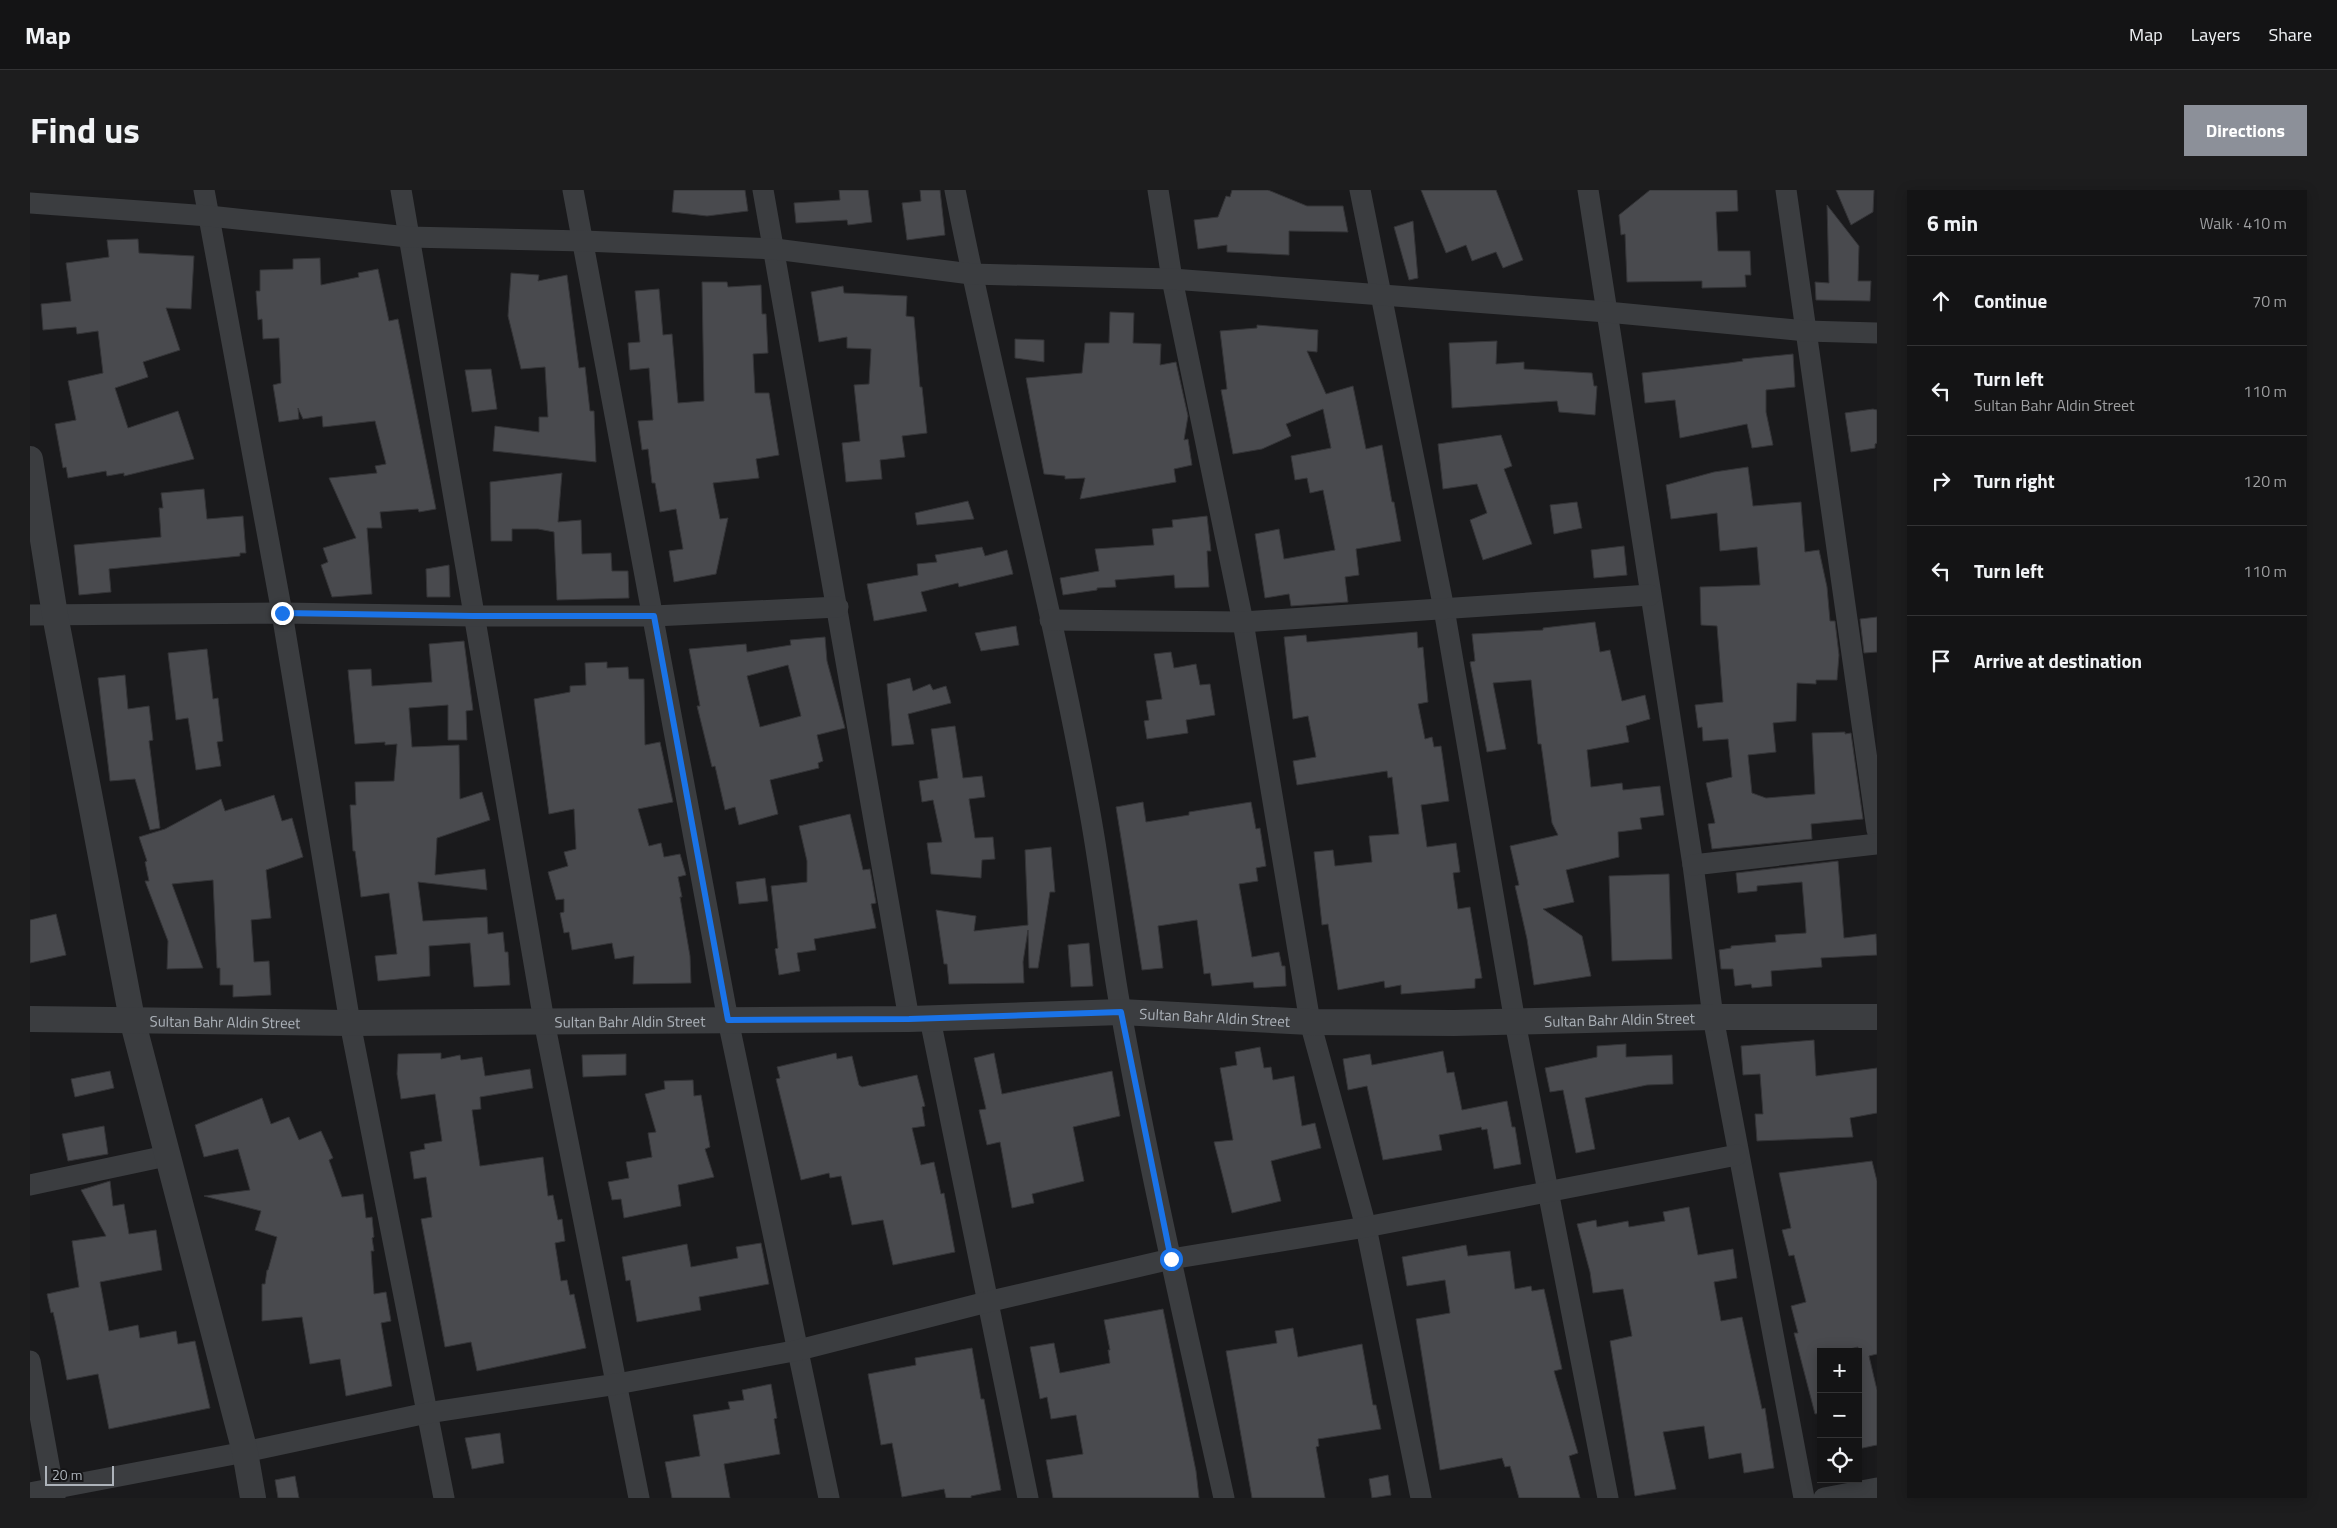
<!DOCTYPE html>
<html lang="en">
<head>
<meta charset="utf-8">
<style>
	body { margin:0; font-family:"Titillium Web",sans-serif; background:#1d1d1e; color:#f1f3f6 }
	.controls { position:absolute; right:15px; bottom:15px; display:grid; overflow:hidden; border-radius:0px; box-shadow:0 2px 12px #0003 }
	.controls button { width:45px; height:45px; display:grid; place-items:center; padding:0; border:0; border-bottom:1px solid #333334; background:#141415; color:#f1f3f6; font:25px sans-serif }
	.scale { position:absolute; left:15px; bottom:12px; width:69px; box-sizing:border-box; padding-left:5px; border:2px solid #adb3ba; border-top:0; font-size:14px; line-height:18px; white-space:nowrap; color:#adb3ba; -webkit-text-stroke:4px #151517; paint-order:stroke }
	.stop { position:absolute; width:15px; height:15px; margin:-11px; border:4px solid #1a73e8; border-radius:50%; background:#fff }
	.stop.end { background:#1a73e8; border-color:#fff; box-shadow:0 1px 5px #0008 }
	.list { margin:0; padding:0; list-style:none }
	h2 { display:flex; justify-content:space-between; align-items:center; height:65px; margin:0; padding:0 20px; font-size:21px }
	h2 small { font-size:16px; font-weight:400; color:#9d9ea0 }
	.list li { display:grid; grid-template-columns:32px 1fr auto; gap:15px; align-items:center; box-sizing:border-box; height:90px; padding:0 20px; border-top:1px solid #333334 }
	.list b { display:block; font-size:19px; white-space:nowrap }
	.list p { margin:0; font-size:16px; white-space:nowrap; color:#9d9ea0 }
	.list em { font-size:16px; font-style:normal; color:#9d9ea0 }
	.icon { flex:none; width:28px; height:28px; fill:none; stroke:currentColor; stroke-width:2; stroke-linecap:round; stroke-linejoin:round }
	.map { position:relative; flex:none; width:1847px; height:1308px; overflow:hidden; border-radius:0px }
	header { display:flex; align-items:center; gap:30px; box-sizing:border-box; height:70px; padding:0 25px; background:#141415; border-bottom:1px solid #333334 }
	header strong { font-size:24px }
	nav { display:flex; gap:28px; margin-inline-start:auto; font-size:18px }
	.intro { display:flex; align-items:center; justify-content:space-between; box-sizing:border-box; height:120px; padding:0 30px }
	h1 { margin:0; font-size:35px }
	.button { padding:12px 22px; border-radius:0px; background:#8c9099; color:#fff; font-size:18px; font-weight:700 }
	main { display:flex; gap:30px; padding:0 30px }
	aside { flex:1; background:#141415; border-radius:0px; box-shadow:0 2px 12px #0003 }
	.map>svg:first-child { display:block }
	.building { fill:#494a4e; stroke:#343437; fill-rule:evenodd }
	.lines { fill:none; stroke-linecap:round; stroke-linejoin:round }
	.minor { stroke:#3b3d40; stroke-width:21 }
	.tertiary { stroke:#3b3d40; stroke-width:26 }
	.route { stroke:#1a73e8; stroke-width:6 }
	.labels { text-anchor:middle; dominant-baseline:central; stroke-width:4; stroke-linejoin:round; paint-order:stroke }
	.street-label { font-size:15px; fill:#adb3ba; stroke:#151517 }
</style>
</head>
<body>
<header>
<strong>Map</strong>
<nav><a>Map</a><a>Layers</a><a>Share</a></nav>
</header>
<div class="intro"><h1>Find us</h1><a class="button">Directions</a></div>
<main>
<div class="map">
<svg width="1847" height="1308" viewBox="0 0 1847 1308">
	<rect width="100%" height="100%" fill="#1a1a1c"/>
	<g class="building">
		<polygon points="644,0 715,0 718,21 677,26 642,22"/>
		<polygon points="809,0 838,0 842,32 818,35 817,30 766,33 764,13 810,10"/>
		<polygon points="890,0 910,0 915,45 877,50 872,13 891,11"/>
		<polygon points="1202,0 1238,0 1277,16 1313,16 1318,42 1259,41 1259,65 1197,62 1197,55 1168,59 1164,30 1188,27 1196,6 1200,7"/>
		<polygon points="1391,0 1466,0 1493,70 1473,78 1466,62 1442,71 1436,55 1416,63"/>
		<polygon points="1620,0 1707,0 1708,21 1686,22 1688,61 1720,61 1721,85 1715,85 1716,97 1672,98 1672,91 1597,92 1595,44 1591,45 1589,25"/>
		<polygon points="1806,0 1844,0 1843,22 1821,35"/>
		<polygon points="1797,15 1829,56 1828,91 1841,91 1840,111 1786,110 1785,92 1799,93"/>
		<polygon points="1383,31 1388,88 1379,90 1364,37"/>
		<polygon points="108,49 109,63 164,66 161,119 136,118 150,160 113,172 118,187 85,198 98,238 148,221 164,269 94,286 94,283 77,286 76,281 38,288 36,277 33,278 25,234 46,230 38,191 73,183 68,141 47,144 46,137 13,140 11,114 41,111 36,73 79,67 77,50"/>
		<polygon points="290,68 291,95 329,87 328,83 348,79 359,131 368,129 406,319 389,322 388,319 350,322 352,338 337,338 342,404 302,407 291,375 298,372 293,358 326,348 299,288 347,283 345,276 356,274 345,231 293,237 292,226 273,229 268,218 269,229 249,232 243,195 251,193 249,148 233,149 232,129 228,130 226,101 230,101 230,80 263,79 263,69"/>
		<polygon points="481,83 509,85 508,91 537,85 549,178 555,177 560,221 564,221 566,272 463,261 465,236 509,242 509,227 518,227 515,177 491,179 478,126"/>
		<polygon points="672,92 697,92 698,97 731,95 732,124 736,124 738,163 723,164 725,203 739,203 749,265 726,269 729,288 683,293 690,329 698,328 686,384 644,392 639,361 653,359 646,319 630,322 625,293 622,293 618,259 612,260 608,231 623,230 619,178 600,180 598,153 610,152 605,101 629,99 633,145 642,144 648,213 674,211"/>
		<polygon points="813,96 814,103 877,106 876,126 884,127 890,197 892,197 897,243 872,246 875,267 850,270 852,289 816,292 812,253 830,251 824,195 839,194 841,159 817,158 817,147 789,152 781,102"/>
		<polygon points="1080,122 1104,123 1103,153 1131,154 1130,175 1146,172 1158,226 1154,250 1158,249 1162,275 1144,279 1146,292 1050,309 1055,288 1035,289 1035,286 1014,284 996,188 1052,183 1055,153 1079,153"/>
		<polygon points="1227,135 1288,140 1287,162 1277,161 1296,204 1323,196 1336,259 1352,255 1362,312 1364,312 1371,351 1326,359 1329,385 1315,387 1318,412 1261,416 1259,404 1235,408 1225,344 1249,339 1254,369 1305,360 1293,300 1280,303 1277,288 1265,290 1261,266 1301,258 1293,219 1256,234 1261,246 1232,259 1203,264 1191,200 1197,199 1190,141 1227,138"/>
		<polygon points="985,149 1014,150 1014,172 985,168"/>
		<polygon points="1467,151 1466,174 1494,172 1494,179 1562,183 1564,196 1567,196 1565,225 1529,222 1527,211 1422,218 1419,153"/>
		<polygon points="1763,164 1765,197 1736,200 1736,222 1743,255 1722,258 1717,234 1650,248 1645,210 1615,213 1612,183 1699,173 1713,171 1712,169"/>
		<polygon points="461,179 467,219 442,222 435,180"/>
		<polygon points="1843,219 1847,220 1847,253 1845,254 1845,258 1821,262 1815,223"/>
		<polygon points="1471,245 1482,276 1474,279 1502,354 1453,370 1440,330 1457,323 1447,294 1413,299 1408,254"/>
		<polygon points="1718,277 1723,316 1771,312 1775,362 1789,360 1797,397 1800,431 1805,431 1809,465 1807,490 1786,490 1786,494 1767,493 1766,531 1743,533 1746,562 1718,565 1722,603 1736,608 1785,604 1782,543 1815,542 1815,544 1821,543 1833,629 1781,634 1782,649 1682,659 1678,634 1685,633 1676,593 1702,587 1698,549 1673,551 1672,537 1668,538 1665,515 1693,512 1687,436 1671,435 1670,397 1730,395 1727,357 1690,361 1687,323 1641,329 1636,295 1684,282"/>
		<polygon points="532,283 528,332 551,330 552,364 581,363 582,381 598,381 599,408 527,410 524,342 508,339 482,339 482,351 461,351 460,292"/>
		<polygon points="174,299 177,329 213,326 216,363 210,363 210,366 79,379 81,402 49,405 44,355 131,347 129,318 133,318 131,303"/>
		<polygon points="938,311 944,329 887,335 885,323"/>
		<polygon points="1547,312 1552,338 1524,344 1520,315"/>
		<polygon points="1177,326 1181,361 1177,361 1179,397 1145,398 1144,385 1085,390 1086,397 1067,398 1067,400 1033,405 1030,388 1069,381 1065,359 1124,355 1122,339 1143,337 1142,330"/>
		<polygon points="1594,356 1597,385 1564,388 1561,360"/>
		<polygon points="952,357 955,366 977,360 983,384 929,397 928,393 891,402 897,421 844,431 837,394 888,385 887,374 907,372 905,365"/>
		<polygon points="419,375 420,407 397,407 396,379"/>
		<polygon points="1847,427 1847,462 1834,463 1830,429"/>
		<polygon points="1565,432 1570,462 1580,460 1592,511 1615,505 1620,529 1596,536 1599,552 1557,560 1561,597 1592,593 1593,600 1630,596 1634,625 1610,628 1612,639 1588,642 1589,667 1536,680 1544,712 1513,719 1552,746 1561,786 1504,795 1497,749 1485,696 1489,695 1480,656 1528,645 1522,633 1511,554 1508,554 1501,490 1463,493 1476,559 1457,562 1440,472 1445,471 1442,444 1513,440 1513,438"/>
		<polygon points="986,436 989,455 951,461 945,443"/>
		<polygon points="1387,442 1388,458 1393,457 1398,512 1388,514 1395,549 1402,547 1404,557 1411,556 1419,611 1391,615 1397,657 1426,653 1430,682 1423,683 1428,719 1440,717 1452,788 1445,789 1445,798 1371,804 1371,795 1355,798 1354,791 1308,800 1298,734 1292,735 1284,662 1303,660 1305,676 1342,672 1339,646 1369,644 1362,587 1358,588 1357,581 1267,595 1263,571 1286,567 1278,526 1263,529 1254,447 1276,445 1277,452"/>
		<path d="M795 447 797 471 815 538 787 545 793 571 788 573 789 578 740 590 748 624 709 635 705 617 695 620 685 576 682 577 667 516H670L659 459 716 454 717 462 761 455 760 450ZM758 475 771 526 730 537 717 486Z"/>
		<polygon points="434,451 443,520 436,521 437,550 418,550 418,515 379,518 382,557 429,555 430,609 452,602 460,630 407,648 405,685 455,679 457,700 388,692 393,731 457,727 458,744 473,742 475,762 478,762 480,795 444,797 440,753 399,756 400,786 348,791 345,766 367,764 359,703 331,707 325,661 323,661 320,615 326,615 325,592 364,591 367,554 355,555 355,552 325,554 318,480 341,479 342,496 402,492 399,454"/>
		<polygon points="177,459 183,509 188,508 193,551 187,552 191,576 166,580 158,528 146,530 138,463"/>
		<polygon points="1141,462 1144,478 1166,474 1170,495 1180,494 1185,525 1156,530 1158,543 1117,549 1114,531 1119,530 1116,511 1132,509 1124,464"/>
		<polygon points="577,472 577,478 598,477 599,489 614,489 615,555 630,552 643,612 608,619 619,656 631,653 634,667 650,664 656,685 648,687 652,707 650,707 660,766 661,793 603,794 604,766 585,769 582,753 542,760 539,742 534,743 530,723 534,722 534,709 526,710 518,682 538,676 534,662 546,659 544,619 519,624 504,509 540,502 540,496 556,495 555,473"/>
		<polygon points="95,485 98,519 119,516 123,550 119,551 130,638 120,640 105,589 80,591 68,488"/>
		<polygon points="880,488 883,501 900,494 903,500 916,496 921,513 878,524 884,554 862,556 857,494"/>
		<polygon points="925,536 933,588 952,586 955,607 939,609 945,648 963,647 965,669 952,670 951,688 901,684 897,653 912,652 903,610 892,612 889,591 908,588 901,539"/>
		<polygon points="244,605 252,631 262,628 273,667 236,680 241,728 221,730 224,772 239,771 241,805 203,807 203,795 190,795 190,778 187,778 183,690 142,694 173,778 137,779 138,751 115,691 119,691 115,672 117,671 109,647 135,639 191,609 195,621"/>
		<polygon points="1113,612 1116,632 1159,625 1159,622 1221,612 1226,639 1230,638 1236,676 1226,678 1228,691 1209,694 1222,767 1249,762 1252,776 1255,776 1256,796 1224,798 1223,792 1182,796 1180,783 1174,784 1167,730 1128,736 1133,778 1112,780 1086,617"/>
		<polygon points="820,624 833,680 840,679 846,713 841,714 846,738 784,749 786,760 767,763 770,781 749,785 745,759 748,758 741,696 777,692 777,671 769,636"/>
		<polygon points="1021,657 1025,702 1020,702 1008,778 999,778 998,740 993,772 994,793 919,794 917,774 914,774 906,720 946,726 944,741 998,735 995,660"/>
		<polygon points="1808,671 1814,748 1846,744 1847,765 1791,768 1792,777 1741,781 1742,796 1722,798 1721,794 1705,796 1703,779 1691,779 1689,760 1701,758 1701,756 1746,752 1745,745 1776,743 1776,740 1772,692 1727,696 1727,701 1708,703 1706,683"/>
		<polygon points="1639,684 1642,769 1582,771 1579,686"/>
		<polygon points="735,688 738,711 709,714 706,692"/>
		<polygon points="26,724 36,765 0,773 0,730"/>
		<polygon points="1059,753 1063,796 1041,797 1038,755"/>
		<polygon points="1784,850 1786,886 1847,878 1847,923 1820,928 1823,947 1727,951 1725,924 1733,924 1730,884 1713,885 1711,856"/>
		<polygon points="1596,854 1596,867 1642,865 1643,894 1617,895 1555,908 1565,959 1546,963 1533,900 1520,902 1515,878 1567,867 1567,856"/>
		<polygon points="1230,857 1234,878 1241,877 1243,890 1264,886 1272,936 1285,933 1291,958 1241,971 1251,1011 1202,1023 1184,952 1203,950 1190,878 1207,875 1205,862"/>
		<polygon points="1413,861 1417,883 1424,882 1432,920 1477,911 1482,937 1485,937 1491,974 1464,979 1457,939 1452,940 1451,937 1409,945 1412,960 1353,970 1337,896 1318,900 1313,869 1340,864 1342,875"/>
		<polygon points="411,863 411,869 430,865 431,870 452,867 455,886 500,879 503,898 450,907 451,919 442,920 450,976 513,967 518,1006 523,1005 528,1030 532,1029 535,1051 525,1053 531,1091 537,1090 540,1105 544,1104 556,1158 447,1181 441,1152 415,1157 391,1029 402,1027 396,987 384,989 380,962 395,959 394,954 412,951 405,904 371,909 367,884 368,864"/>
		<polygon points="806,863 807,869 822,866 829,895 832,897 887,885 895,916 892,917 895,936 882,938 891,975 904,972 911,1004 914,1003 917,1019 925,1062 863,1075 853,1030 822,1035 811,986 800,988 799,983 771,990 746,889 750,888 747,877"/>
		<polygon points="964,863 972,904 1082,881 1090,926 1043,937 1054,991 1002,1004 1004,1013 982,1018 970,952 957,955 949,920 956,919 944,868"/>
		<polygon points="596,864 596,885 553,887 552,865"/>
		<polygon points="80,881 84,898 45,907 41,889"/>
		<polygon points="663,890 664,906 671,905 680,957 675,959 684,987 648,995 651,1016 594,1028 591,1009 582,1010 578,992 599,988 596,972 622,967 618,943 626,942 615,904 635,899 634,891"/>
		<polygon points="232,908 241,934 259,927 269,950 291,941 303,968 299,970 312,1007 333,1004 336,1028 342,1027 344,1047 342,1048 344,1061 341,1061 344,1104 356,1102 361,1131 351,1133 362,1196 316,1206 310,1169 280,1174 272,1127 232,1131 232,1094 235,1094 237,1080 238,1080 247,1047 225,1040 231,1021 174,1006 220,1000 208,959 174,967 165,935"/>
		<polygon points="74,936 78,964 38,971 32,944"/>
		<polygon points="1842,971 1847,991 1847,1164 1839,1166 1847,1200 1847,1255 1828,1259 1828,1157 1807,1162 1791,1162 1791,1223 1785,1224 1764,1143 1768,1143 1761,1116 1776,1112 1764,1065 1759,1066 1752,1040 1761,1038 1749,983"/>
		<polygon points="80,991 83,1016 94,1014 99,1044 126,1040 132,1080 70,1092 79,1141 108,1135 110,1148 146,1141 148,1154 165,1151 180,1218 79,1239 68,1184 37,1190 26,1135 23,1122 21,1123 17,1104 49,1097 42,1051 76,1046 51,1000"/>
		<polygon points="1659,1017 1668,1065 1703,1059 1707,1088 1684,1092 1691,1131 1712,1127 1732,1219 1735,1218 1744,1278 1714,1283 1711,1263 1679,1269 1674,1236 1633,1242 1646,1299 1605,1306 1580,1151 1602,1146 1593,1099 1563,1103 1560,1082 1547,1034 1566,1030 1567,1037 1598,1031 1599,1037 1635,1031 1633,1022"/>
		<polygon points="731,1053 739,1094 669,1107 671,1120 607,1132 600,1090 596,1091 592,1067 657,1054 661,1077 708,1068 706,1057"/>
		<polygon points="1436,1055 1438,1066 1480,1061 1485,1099 1501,1096 1502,1101 1514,1099 1532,1179 1524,1181 1548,1263 1539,1266 1550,1308 1489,1308 1480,1276 1475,1277 1472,1268 1410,1280 1386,1129 1420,1123 1415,1090 1377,1096 1372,1067"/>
		<polygon points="1133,1119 1166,1281 1169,1308 1023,1308 1016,1270 1053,1264 1046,1225 1021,1229 1017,1207 1010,1209 1000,1157 1024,1153 1030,1183 1080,1173 1078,1160 1080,1160 1074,1130"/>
		<polygon points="1263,1138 1268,1167 1332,1154 1343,1215 1346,1215 1351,1239 1288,1249 1289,1256 1286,1257 1295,1308 1222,1308 1196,1161 1247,1153 1245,1141"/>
		<polygon points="942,1158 951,1209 954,1209 971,1300 941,1306 941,1308 916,1308 914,1299 872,1307 862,1253 851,1255 838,1184 886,1175 885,1168"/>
		<polygon points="741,1194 747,1228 744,1229 750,1264 694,1274 700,1308 642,1308 635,1272 670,1266 663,1225 700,1219 698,1212 714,1210 712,1200"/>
		<polygon points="470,1243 474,1273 442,1279 435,1248"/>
		<polygon points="1358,1285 1361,1305 1342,1308 1339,1289"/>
		<polygon points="265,1286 269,1308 248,1308 245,1290"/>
	</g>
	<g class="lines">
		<g class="minor">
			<polyline points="174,0 252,423 320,833 414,1308"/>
			<polyline points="371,0 514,831 609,1308"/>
			<polyline points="543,0 698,830 799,1308"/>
			<polyline points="733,0 879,829"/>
			<path d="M925 0C966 209 1023 414 1060 623 1072 689 1079 756 1091 822 1120 985 1158 1146 1194 1308"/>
			<polyline points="1128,0 1142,89 1213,432 1280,832 1336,1037 1391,1308"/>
			<polyline points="1330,0 1414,419 1485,832 1578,1308"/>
			<polyline points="1558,0 1663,675 1683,827 1774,1308"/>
			<polyline points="1756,0 1847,640"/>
			<polyline points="0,13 179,26 378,47 554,51 745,59 941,84 1142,89 1577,122 1776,141 1847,143"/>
			<polyline points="0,425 252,423 443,426 624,426 808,417"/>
			<polyline points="1020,430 1213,432 1620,405"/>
			<polyline points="1663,675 1847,654"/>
			<polyline points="900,829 998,1308"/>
			<polyline points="0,995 136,966"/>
			<polyline points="0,1171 25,1308"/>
			<polyline points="0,1303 215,1262 397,1223 587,1194 769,1160 957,1112 1141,1069 1336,1037 1707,965"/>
			<polyline points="1794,1308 1847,1298"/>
		</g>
		<g class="tertiary">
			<polyline points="0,269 25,425 102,829 215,1262 223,1308"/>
			<path id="s1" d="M0 829 320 833 879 829 1091 822 1280 832 1424 833 1683 827H1847"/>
		</g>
	</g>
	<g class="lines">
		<polyline class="route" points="252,423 443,426 624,426 698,830 879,829 1091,822 1141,1069"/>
	</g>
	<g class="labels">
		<g class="street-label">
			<text stroke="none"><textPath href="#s1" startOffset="1185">Sultan Bahr Aldin Street</textPath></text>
			<text stroke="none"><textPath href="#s1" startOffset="600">Sultan Bahr Aldin Street</textPath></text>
			<text stroke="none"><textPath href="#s1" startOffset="1590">Sultan Bahr Aldin Street</textPath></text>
			<text stroke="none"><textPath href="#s1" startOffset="195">Sultan Bahr Aldin Street</textPath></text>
		</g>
	</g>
</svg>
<div class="controls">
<button>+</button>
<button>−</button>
<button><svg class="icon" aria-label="locate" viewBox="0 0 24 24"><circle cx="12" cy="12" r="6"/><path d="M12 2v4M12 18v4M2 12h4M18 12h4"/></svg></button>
</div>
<div class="scale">20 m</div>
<div class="stop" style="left:1141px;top:1069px"></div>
<div class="stop end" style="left:252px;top:423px"></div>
</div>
<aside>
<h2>6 min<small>Walk · 410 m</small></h2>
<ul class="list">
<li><svg class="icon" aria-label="ahead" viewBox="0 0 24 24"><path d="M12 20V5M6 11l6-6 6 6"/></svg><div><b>Continue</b></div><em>70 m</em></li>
<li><svg class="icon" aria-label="left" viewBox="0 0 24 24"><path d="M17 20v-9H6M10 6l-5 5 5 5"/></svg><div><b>Turn left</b><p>Sultan Bahr Aldin Street</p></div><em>110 m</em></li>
<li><svg class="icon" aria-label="right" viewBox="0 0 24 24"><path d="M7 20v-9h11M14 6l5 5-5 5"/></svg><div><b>Turn right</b></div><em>120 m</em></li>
<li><svg class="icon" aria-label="left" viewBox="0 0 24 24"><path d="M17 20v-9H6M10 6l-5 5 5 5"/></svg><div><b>Turn left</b></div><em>110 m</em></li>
<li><svg class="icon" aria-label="arrive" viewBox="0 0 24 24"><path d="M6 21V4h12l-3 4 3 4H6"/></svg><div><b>Arrive at destination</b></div></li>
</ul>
</aside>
</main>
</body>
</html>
